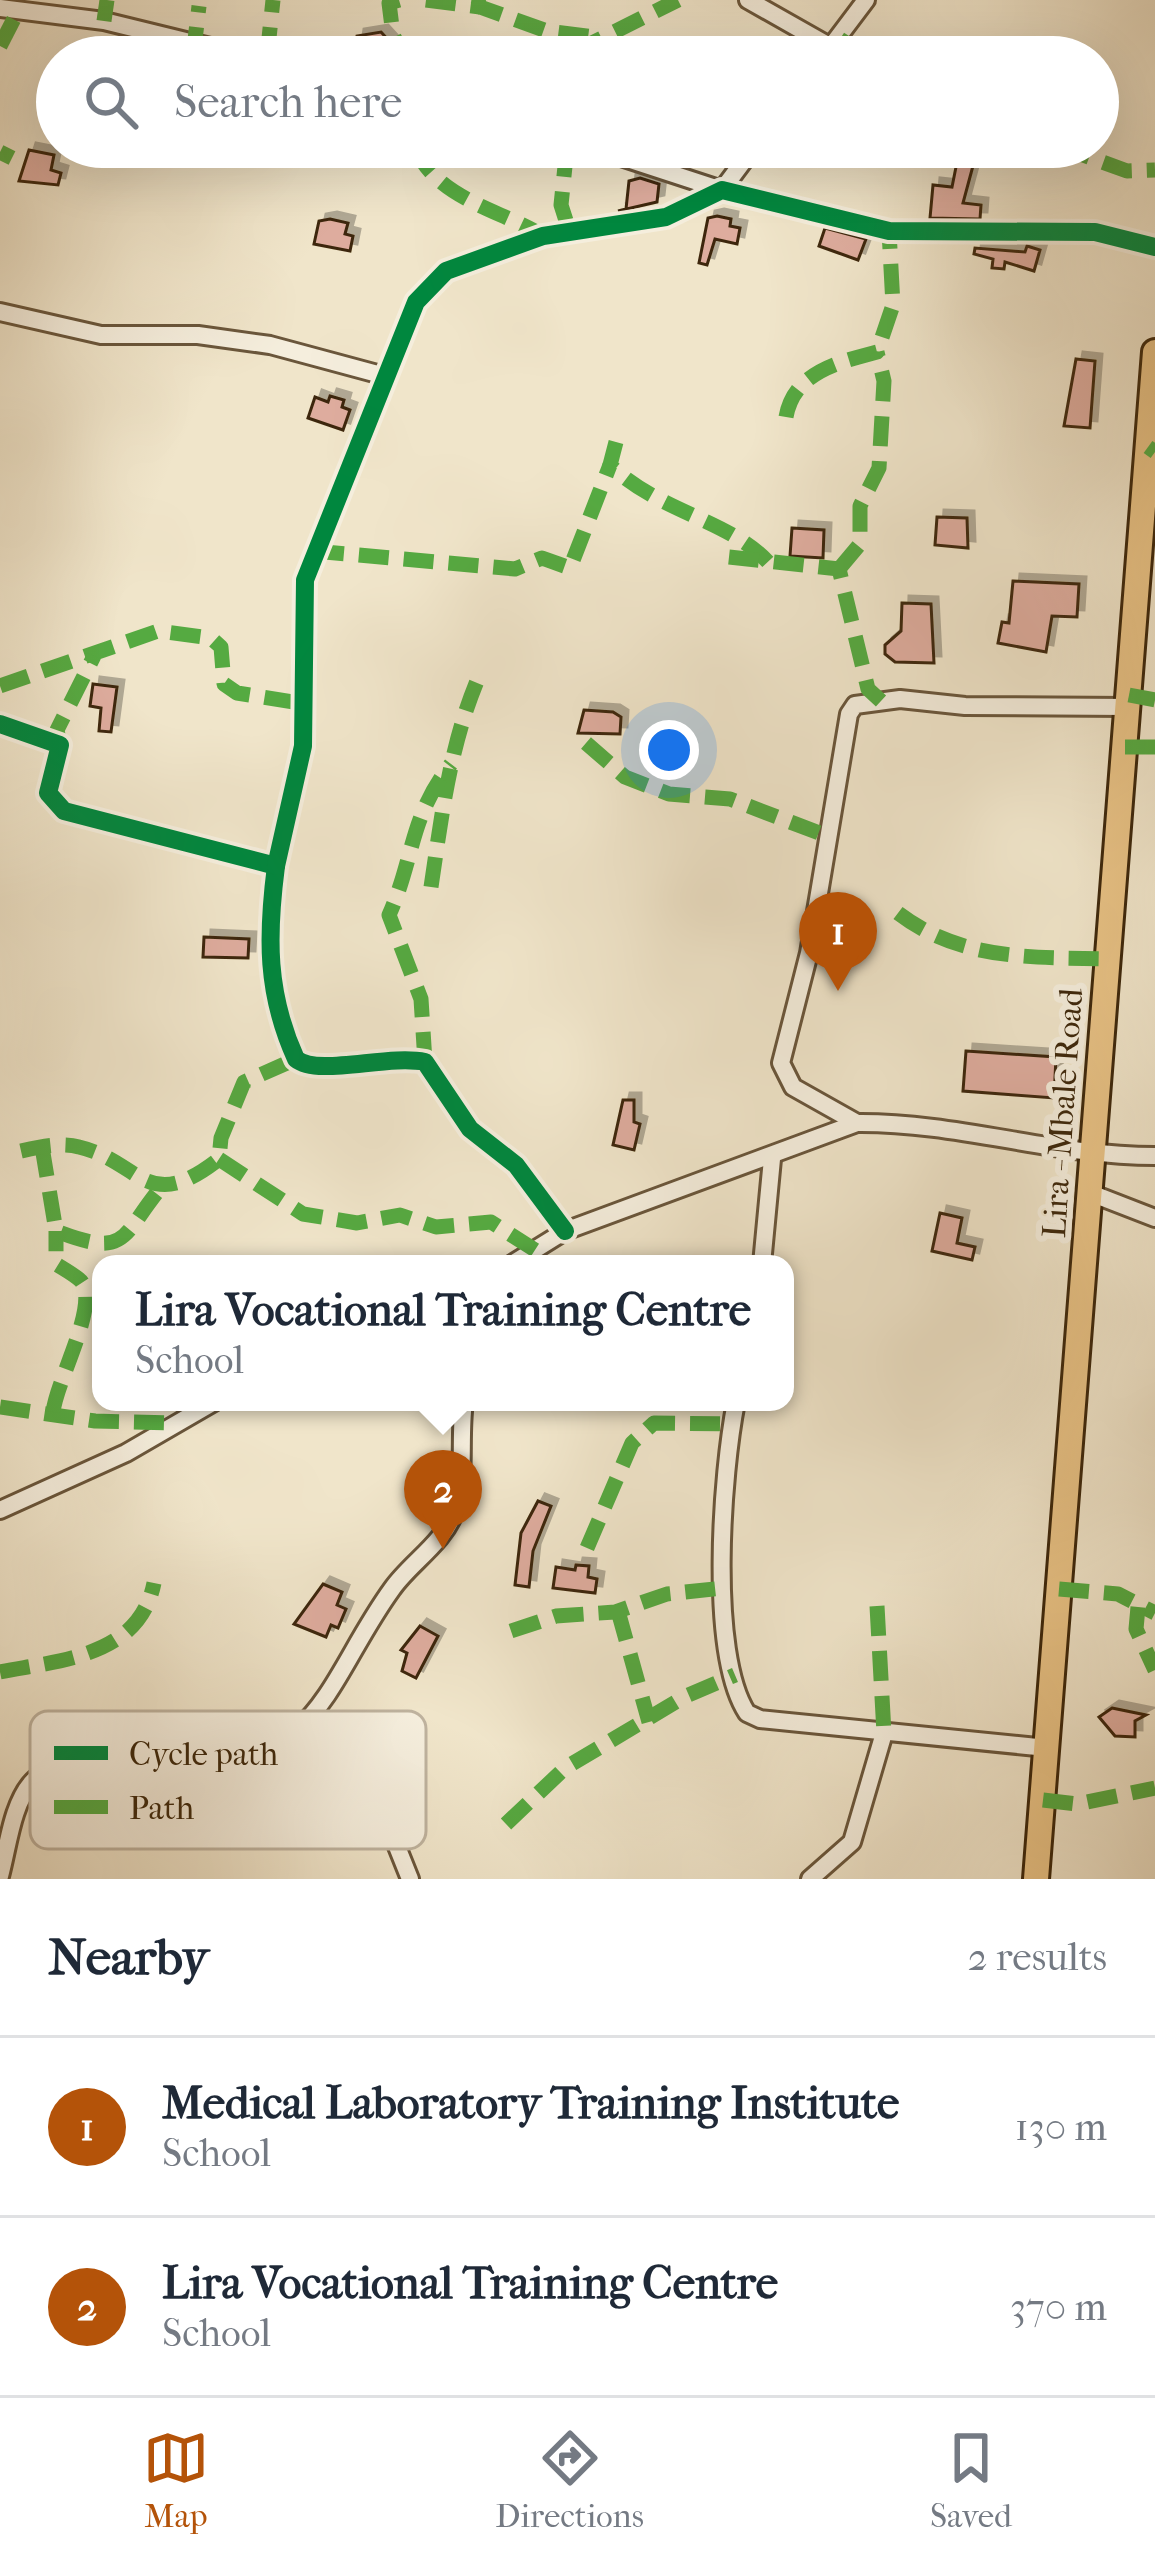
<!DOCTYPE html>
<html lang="en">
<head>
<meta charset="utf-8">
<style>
	body { margin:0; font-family:"IM FELL French Canon",serif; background:#f6f6f7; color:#1f2937 }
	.you { position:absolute; left:669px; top:750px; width:42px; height:42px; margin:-30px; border:9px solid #fff; border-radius:50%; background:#1a73e8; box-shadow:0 0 0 18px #1a73e833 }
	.badge { display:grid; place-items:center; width:78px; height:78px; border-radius:50%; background:#b45309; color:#fff; font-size:39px; font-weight:700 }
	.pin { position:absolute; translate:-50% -99px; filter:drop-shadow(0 3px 6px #0008) }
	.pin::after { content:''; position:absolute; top:63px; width:42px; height:36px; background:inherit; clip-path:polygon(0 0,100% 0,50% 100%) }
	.popup { position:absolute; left:92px; top:1255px; width:702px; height:156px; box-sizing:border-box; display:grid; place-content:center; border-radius:24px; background:#fff; filter:drop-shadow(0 3px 9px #0005); font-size:39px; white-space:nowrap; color:#747a83 }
	.popup b { font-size:45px; color:#1f2937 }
	.popup::after { content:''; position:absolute; left:50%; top:100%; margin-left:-24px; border:24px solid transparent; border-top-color:#fff }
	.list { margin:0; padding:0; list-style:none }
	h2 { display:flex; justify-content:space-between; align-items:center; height:156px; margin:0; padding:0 48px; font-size:51px }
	h2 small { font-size:39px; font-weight:400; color:#747a83 }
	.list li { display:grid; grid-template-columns:78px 1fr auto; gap:36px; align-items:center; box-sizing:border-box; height:180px; padding:0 48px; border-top:3px solid #e0e1e3 }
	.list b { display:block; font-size:45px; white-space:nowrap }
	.list p { margin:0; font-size:39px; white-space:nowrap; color:#747a83 }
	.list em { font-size:39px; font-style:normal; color:#747a83 }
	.icon { flex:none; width:66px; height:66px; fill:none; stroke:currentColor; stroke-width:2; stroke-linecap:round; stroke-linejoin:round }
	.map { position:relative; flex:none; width:1155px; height:1879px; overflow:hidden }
	.search { position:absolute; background:#fff; box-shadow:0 12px 48px #0002; left:36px; right:36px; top:36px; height:132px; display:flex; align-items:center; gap:30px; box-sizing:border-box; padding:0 42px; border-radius:66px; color:#747a83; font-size:45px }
	.sheet { height:516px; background:#fff }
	nav { display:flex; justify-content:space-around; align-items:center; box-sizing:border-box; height:168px; border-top:3px solid #e0e1e3; background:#fff; font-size:33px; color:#747a83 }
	nav a { display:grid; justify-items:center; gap:6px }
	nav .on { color:#b45309 }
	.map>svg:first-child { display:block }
	.building { fill:#deac9e; stroke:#3d270b; stroke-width:3; filter:url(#shadow) }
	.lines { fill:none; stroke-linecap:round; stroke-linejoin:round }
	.minor-casing { stroke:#6a563b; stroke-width:22 }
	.primary-casing { stroke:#3d270b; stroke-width:30 }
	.minor { stroke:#f5eedd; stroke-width:16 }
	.primary { stroke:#e8c285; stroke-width:24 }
	.quiet { stroke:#55aa41; stroke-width:15; stroke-dasharray:30 15; stroke-linecap:butt }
	.cycleway-casing { stroke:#f5eedd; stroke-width:26 }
	.cycleway { stroke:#00873e; stroke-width:18 }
	.labels { text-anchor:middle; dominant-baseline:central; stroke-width:12; stroke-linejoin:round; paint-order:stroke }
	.street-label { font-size:33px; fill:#3d270b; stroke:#f5eedd }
	.key { fill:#f5eedd; stroke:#beb29e; stroke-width:3 }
	.key-label { font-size:33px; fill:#3d270b }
</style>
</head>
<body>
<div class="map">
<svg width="1155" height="1879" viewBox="0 0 1155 1879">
	<defs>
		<filter id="shadow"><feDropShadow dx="7" dy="-7" stdDeviation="0" flood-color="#0004"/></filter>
	</defs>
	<rect width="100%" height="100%" fill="#f0e5ca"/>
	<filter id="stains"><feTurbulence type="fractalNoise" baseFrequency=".00167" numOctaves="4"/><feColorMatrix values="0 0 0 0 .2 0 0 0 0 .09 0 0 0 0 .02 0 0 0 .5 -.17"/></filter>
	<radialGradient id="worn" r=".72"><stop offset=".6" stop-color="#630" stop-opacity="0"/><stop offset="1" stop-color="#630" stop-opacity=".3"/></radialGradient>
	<g class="building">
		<polygon points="381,32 392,44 386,46 387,57 354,57 357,36"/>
		<polygon points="948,147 977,151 963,203 981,205 980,219 930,218 933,185 952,187 956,167 944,158"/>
		<polygon points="29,150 54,155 51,170 61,173 58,185 19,181"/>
		<polygon points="640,178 659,184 657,202 618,211 626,209 629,181"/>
		<polygon points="717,216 731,219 730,226 740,228 737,244 715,239 707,265 699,263 708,218"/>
		<polygon points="330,219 348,223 345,234 353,236 350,251 314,244 319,221"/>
		<polygon points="825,228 866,239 858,260 819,246"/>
		<polygon points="1027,246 1040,250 1034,271 1005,262 1004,269 992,268 993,259 974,254 975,248 1025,252"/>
		<polygon points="1076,359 1095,361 1090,428 1064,426"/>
		<polygon points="330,396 344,400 342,407 350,410 343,430 308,418 315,397 328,402"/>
		<polygon points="937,517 967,518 968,548 935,545"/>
		<polygon points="792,528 824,530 823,558 790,556"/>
		<polygon points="1013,581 1079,584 1077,617 1052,616 1046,652 998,643 1002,622 1009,623"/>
		<polygon points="902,603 931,604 934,663 895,662 885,654 885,645 901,631"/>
		<polygon points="93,684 117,687 111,732 99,731 101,708 90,706"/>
		<polygon points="584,710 613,712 621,717 620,734 578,733"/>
		<polygon points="204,937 249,939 248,958 203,957"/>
		<polygon points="966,1051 1056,1057 1054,1098 963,1091"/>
		<polygon points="623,1100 634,1100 634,1122 640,1124 634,1150 613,1145"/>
		<polygon points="940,1213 962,1218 957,1243 975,1247 972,1260 932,1251"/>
		<polygon points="538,1501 551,1506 533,1551 529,1587 515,1585 521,1533"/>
		<polygon points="576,1565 589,1566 588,1577 597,1579 595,1593 553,1588 556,1567 575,1570"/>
		<polygon points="323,1584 342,1592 337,1605 346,1609 338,1628 331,1625 326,1637 294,1624"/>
		<polygon points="420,1626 438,1636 416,1678 402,1671 407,1653 401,1650"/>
		<polygon points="1112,1708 1146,1715 1135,1721 1135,1737 1115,1736 1099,1717"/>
		<polygon points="170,1794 206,1797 199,1846 169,1845"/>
	</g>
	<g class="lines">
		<defs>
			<g id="minor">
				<polyline points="748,0 831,47"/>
				<polyline points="0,8 104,21 251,57"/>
				<polyline points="823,57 866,0"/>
				<polyline points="507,147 549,156 618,156 722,190 754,147"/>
				<polyline points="0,312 101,335 198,335 270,345 385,376"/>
				<path d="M0 724 60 745 48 793 64 811 276 866C267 936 266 993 296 1059 318 1077 388 1054 425 1062L470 1129 516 1165 565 1231"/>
				<polyline points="276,866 303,746 305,580 416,302 446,271 543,236 666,217 722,190 889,231 1095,232 1155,247"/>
				<polyline points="857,1123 793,1087 781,1063 809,953 849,714 855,705 900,699 965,706 1128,707"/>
				<polyline points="1093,1194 1155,1218"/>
				<path d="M512 1264 565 1231 857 1123C958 1122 1054 1156 1155 1156"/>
				<polyline points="762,1264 772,1159"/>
				<path d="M736 1402C722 1472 708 1653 747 1713L760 1719 1047 1748"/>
				<polyline points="0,1510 126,1453 214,1402"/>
				<polyline points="316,1715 380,1804 410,1879"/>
				<path d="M0 1876C8 1847 12 1803 33 1781 70 1741 146 1771 193 1768 322 1760 329 1676 392 1589 410 1563 444 1543 455 1511 466 1478 459 1437 464 1402"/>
				<polyline points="810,1879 852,1842 884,1733"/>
			</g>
			<polyline id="primary" points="1036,1879 1155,352"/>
		</defs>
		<use href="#minor" class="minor-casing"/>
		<use href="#primary" class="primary-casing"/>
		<use href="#minor" class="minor"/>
		<use href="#primary" class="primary"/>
		<g class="quiet">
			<polyline points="399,0 389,3 393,35 404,57"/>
			<polyline points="426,0 480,7"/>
			<polyline points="478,0 480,7 547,31 603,38"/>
			<polyline points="104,21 107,0"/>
			<polyline points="840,39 868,57"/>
			<polyline points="0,46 19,9"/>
			<polyline points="193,57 199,6"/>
			<polyline points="267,57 273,0"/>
			<polyline points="580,57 586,46 678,0"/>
			<path d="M415 147C436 199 499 209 543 236"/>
			<polyline points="567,147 561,205 570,233"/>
			<polyline points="1061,147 1127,171 1155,170"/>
			<polyline points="0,152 12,158"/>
			<path d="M786 417C794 372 839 362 877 352L893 305 889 231"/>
			<path d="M616 442 610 465C659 512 729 520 768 562"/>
			<polyline points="1148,447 1155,452"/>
			<polyline points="314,551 515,569 542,558 570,568 610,465"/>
			<polyline points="729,557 839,569 868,689 881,701"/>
			<polyline points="839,569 860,544 860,506 879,468 884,381 877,352"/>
			<polyline points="0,686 158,631 211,638 221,647 224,684 237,693 306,704"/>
			<polyline points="1129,695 1155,700"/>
			<polyline points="586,743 625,777 669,794 730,799 827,836"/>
			<polyline points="60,745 57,730 94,656"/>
			<polyline points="1125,747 1155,747"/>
			<path d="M431 887C442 814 450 743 480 674"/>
			<path d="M898 913C961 961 1032 957 1109 959"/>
			<path d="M425 1062 421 999 389 915C415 856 409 818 451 764"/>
			<path d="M42 1147 56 1231C131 1260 120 1235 164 1184"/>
			<path d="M21 1151C39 1147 61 1142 79 1147 142 1162 146 1216 219 1159L221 1138 244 1082 296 1059"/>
			<polyline points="219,1159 303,1214 357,1223 400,1215 436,1227 491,1222 535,1250"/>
			<polyline points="0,1407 95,1421 172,1423"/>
			<path d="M53 1412C57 1379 100 1304 81 1281 75 1275 64 1269 56 1264V1231"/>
			<polyline points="587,1548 632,1443 654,1423 732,1424"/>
			<polyline points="1059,1589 1118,1594 1155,1613"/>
			<polyline points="877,1606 884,1733"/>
			<polyline points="1138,1607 1136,1629 1155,1670"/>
			<polyline points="618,1611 649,1722"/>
			<polyline points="511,1631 556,1616 615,1612 667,1594 723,1588"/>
			<path d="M0 1672C60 1660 139 1657 154 1583"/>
			<polyline points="1043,1800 1077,1804 1155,1788"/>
			<polyline points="506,1824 565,1768 684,1697 735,1675"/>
		</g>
		<defs>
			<g id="cycleway">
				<path d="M0 724 60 745 48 793 64 811 276 866C267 936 266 993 296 1059 318 1077 388 1054 425 1062L470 1129 516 1165 565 1231"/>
				<polyline points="276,866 303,746 305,580 416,302 446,271 543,236 666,217 722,190 889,231 1095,232 1155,247"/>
			</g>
		</defs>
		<use href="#cycleway" class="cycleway-casing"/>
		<use href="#cycleway" class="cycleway"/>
	</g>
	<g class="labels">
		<g class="street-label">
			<text transform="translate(1063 1113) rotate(-86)">Lira - Mbale Road</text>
		</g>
	</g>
	<rect x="30" y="1711" width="396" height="138" rx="18" class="key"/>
	<rect x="54" y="1746" width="54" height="14" fill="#00873e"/>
	<rect x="54" y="1800" width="54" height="14" fill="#55aa41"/>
	<g class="key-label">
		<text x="129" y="1765">Cycle path</text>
		<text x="129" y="1819">Path</text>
	</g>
	<rect width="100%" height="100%" filter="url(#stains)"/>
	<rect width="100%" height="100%" fill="url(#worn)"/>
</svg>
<div class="you"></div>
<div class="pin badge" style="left:838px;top:991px">1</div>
<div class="pin badge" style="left:443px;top:1549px">2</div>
<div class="popup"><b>Lira Vocational Training Centre</b>School</div>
<div class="search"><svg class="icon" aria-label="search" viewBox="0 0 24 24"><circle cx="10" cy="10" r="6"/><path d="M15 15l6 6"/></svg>Search here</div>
</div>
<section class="sheet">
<h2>Nearby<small>2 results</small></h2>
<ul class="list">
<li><span class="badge">1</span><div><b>Medical Laboratory Training Institute</b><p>School</p></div><em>130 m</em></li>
<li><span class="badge">2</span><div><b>Lira Vocational Training Centre</b><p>School</p></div><em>370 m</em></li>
</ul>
</section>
<nav>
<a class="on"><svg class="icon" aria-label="map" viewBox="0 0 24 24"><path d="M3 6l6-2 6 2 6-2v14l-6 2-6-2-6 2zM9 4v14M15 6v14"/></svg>Map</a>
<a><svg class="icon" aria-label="directions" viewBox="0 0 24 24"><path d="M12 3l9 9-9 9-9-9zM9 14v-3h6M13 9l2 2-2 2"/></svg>Directions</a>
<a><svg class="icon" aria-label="saved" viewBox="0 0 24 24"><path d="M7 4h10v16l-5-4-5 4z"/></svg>Saved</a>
</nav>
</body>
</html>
